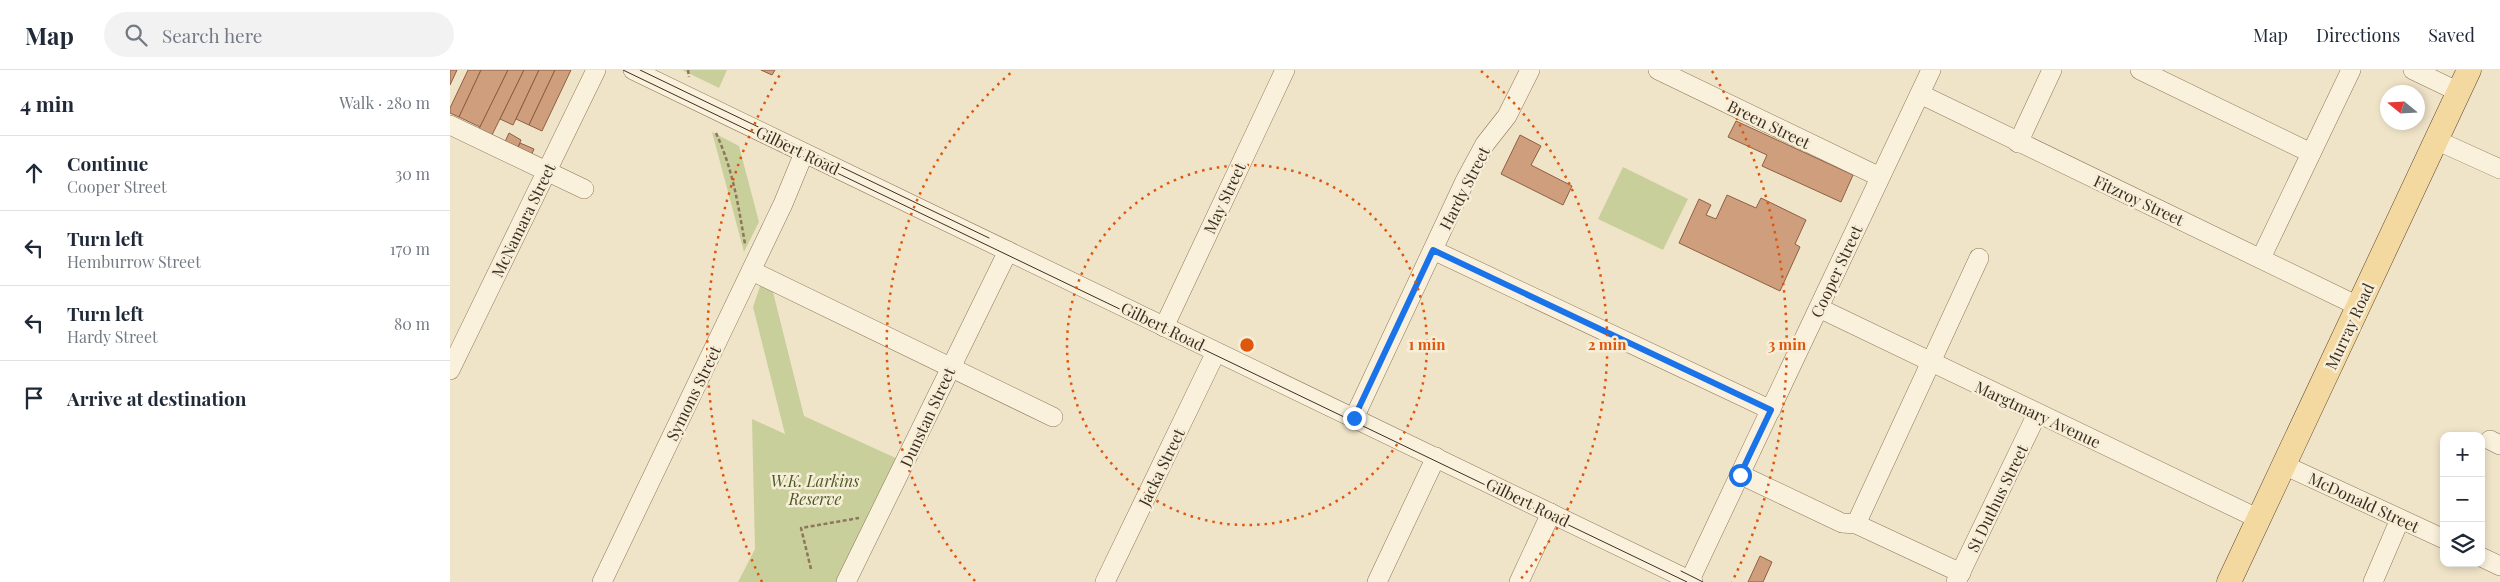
<!DOCTYPE html>
<html lang="en">
<head>
<meta charset="utf-8">
<style>
	body { margin:0; font-family:"Playfair Display",serif; background:#f2f2f3; color:#1f2937 }
	.controls { position:absolute; right:15px; bottom:15px; display:grid; overflow:hidden; border-radius:10px; box-shadow:0 2px 8px #0003 }
	.controls button { width:45px; height:45px; display:grid; place-items:center; padding:0; border:0; border-bottom:1px solid #e0e1e3; background:#fff; color:#1f2937; font:25px sans-serif }
	.compass { position:absolute; left:1930px; top:15px; width:45px; height:45px; border-radius:50%; background:#fff; box-shadow:0 2px 8px #0003; rotate:288deg }
	.stop { position:absolute; width:15px; height:15px; margin:-11px; border:4px solid #1a73e8; border-radius:50%; background:#fff }
	.stop.end { background:#1a73e8; border-color:#fff; box-shadow:0 1px 5px #0008 }
	.list { margin:0; padding:0; list-style:none }
	h2 { display:flex; justify-content:space-between; align-items:center; height:65px; margin:0; padding:0 20px; font-size:21px }
	h2 small { font-size:16px; font-weight:400; color:#747a83 }
	.list li { display:grid; grid-template-columns:32px 1fr auto; gap:15px; align-items:center; box-sizing:border-box; height:75px; padding:0 20px; border-top:1px solid #e0e1e3 }
	.list b { display:block; font-size:19px; white-space:nowrap }
	.list p { margin:0; font-size:16px; white-space:nowrap; color:#747a83 }
	.list em { font-size:16px; font-style:normal; color:#747a83 }
	.icon { flex:none; width:28px; height:28px; fill:none; stroke:currentColor; stroke-width:2; stroke-linecap:round; stroke-linejoin:round }
	.map { position:relative; flex:none; width:2050px; height:512px; overflow:hidden }
	header { display:flex; align-items:center; gap:30px; box-sizing:border-box; height:70px; padding:0 25px; background:#fff; border-bottom:1px solid #e0e1e3 }
	header strong { font-size:24px }
	nav { display:flex; gap:28px; margin-inline-start:auto; font-size:18px }
	.search { width:350px; height:45px; background:#f2f2f3; display:flex; align-items:center; gap:12px; box-sizing:border-box; padding:0 18px; border-radius:28px; color:#747a83; font-size:19px }
	main { display:flex }
	aside { flex:1; background:#fff }
	.map>svg:first-child { display:block }
	.green { fill:#c9cf9b }
	.building { fill:#cf9f7d; stroke:#8d5f41 }
	.lines { fill:none; stroke-linecap:round; stroke-linejoin:round }
	.minor-casing { stroke:#8d765c; stroke-width:20 }
	.major-casing { stroke:#5b4430; stroke-width:25 }
	.path { stroke:#8d765c; stroke-width:2.5; stroke-dasharray:4 2.5; stroke-linecap:butt }
	.minor { stroke:#faf1dc; stroke-width:19 }
	.major { stroke:#f3d9a0; stroke-width:24 }
	.tram { stroke:#3d2e20; stroke-width:1 }
	.route { stroke:#1a73e8; stroke-width:6 }
	.ring { fill:none; stroke:#df570d; stroke-width:2.5; stroke-dasharray:2.5 5 }
	.labels { text-anchor:middle; dominant-baseline:central; stroke-width:5; stroke-linejoin:round; paint-order:stroke }
	.street-label { font-size:16px; fill:#3d2e20; stroke:#f7eed8 }
	.park-label { font-size:16px; font-style:italic; fill:#4d5a26; stroke:#f7eed8 }
	.centre { fill:#df570d; stroke:#f7eed8; stroke-width:2.5 }
	.ring-label { font-size:15px; text-anchor:middle; font-weight:bold; fill:#df570d; stroke:#f7eed8; stroke-width:5; stroke-linejoin:round; paint-order:stroke }
</style>
</head>
<body>
<header>
<strong>Map</strong>
<div class="search"><svg class="icon" aria-label="search" viewBox="0 0 24 24"><circle cx="10" cy="10" r="6"/><path d="M15 15l6 6"/></svg>Search here</div>
<nav><a>Map</a><a>Directions</a><a>Saved</a></nav>
</header>
<main>
<aside>
<h2>4 min<small>Walk · 280 m</small></h2>
<ul class="list">
<li><svg class="icon" aria-label="ahead" viewBox="0 0 24 24"><path d="M12 20V5M6 11l6-6 6 6"/></svg><div><b>Continue</b><p>Cooper Street</p></div><em>30 m</em></li>
<li><svg class="icon" aria-label="left" viewBox="0 0 24 24"><path d="M17 20v-9H6M10 6l-5 5 5 5"/></svg><div><b>Turn left</b><p>Hemburrow Street</p></div><em>170 m</em></li>
<li><svg class="icon" aria-label="left" viewBox="0 0 24 24"><path d="M17 20v-9H6M10 6l-5 5 5 5"/></svg><div><b>Turn left</b><p>Hardy Street</p></div><em>80 m</em></li>
<li><svg class="icon" aria-label="arrive" viewBox="0 0 24 24"><path d="M6 21V4h12l-3 4 3 4H6"/></svg><div><b>Arrive at destination</b></div></li>
</ul>
</aside>
<div class="map">
<svg width="2050" height="512" viewBox="0 0 2050 512">
	<rect width="100%" height="100%" fill="#f0e4c8"/>
	<g class="green">
		<polygon points="232,0 277,0 269,18"/>
		<polygon points="262,62 289,76 309,152 294,182"/>
		<polygon points="1173,97 1238,129 1213,180 1148,149"/>
		<polygon points="312,210 321,214 354,346 450,390 390,512 288,512 305,479 302,349 335,364 303,237"/>
	</g>
	<g class="building">
		<polygon points="0,0 7,0 0,15"/>
		<polygon points="18,0 31,0 9,47 0,43 0,38"/>
		<polygon points="31,0 58,0 30,57 9,47"/>
		<polygon points="58,0 74,0 41,67 28,61"/>
		<polygon points="74,0 89,0 63,55 50,49"/>
		<polygon points="89,0 105,0 79,55 66,49"/>
		<polygon points="105,0 121,0 92,61 79,55"/>
		<polygon points="311,0 325,0 322,5"/>
		<polygon points="1286,51 1403,105 1391,132 1312,96 1317,85 1278,67"/>
		<polygon points="59,63 71,70 66,82 54,74"/>
		<polygon points="1070,65 1091,76 1081,95 1122,116 1113,135 1051,104"/>
		<polygon points="70,73 84,79 80,88 66,82"/>
		<polygon points="1277,125 1306,138 1311,128 1356,150 1345,174 1350,177 1330,221 1229,173 1249,129 1261,135 1256,145 1266,149"/>
		<polygon points="1310,486 1322,492 1313,512 1298,512"/>
	</g>
	<g class="lines">
		<defs>
			<g id="minor">
				<polyline points="183,0 1243,512"/>
				<polyline points="1208,0 1430,107"/>
				<polyline points="1690,0 1861,83"/>
				<polyline points="1963,0 2009,22"/>
				<polyline points="1470,24 1908,236"/>
				<polyline points="0,55 134,119"/>
				<polyline points="1986,70 2050,99"/>
				<polyline points="1568,73 1602,0"/>
				<polyline points="983,180 1321,340"/>
				<polyline points="1811,188 1901,0"/>
				<polyline points="302,201 603,347"/>
				<polyline points="1369,238 1809,449"/>
				<polyline points="714,257 835,0"/>
				<polyline points="0,300 146,0"/>
				<polyline points="904,348 1015,111 1035,74 1057,46 1080,0"/>
				<polyline points="2040,370 2050,375"/>
				<polyline points="1834,395 1994,469"/>
				<polyline points="1291,405 1392,453 1406,454 1511,503"/>
				<polyline points="1406,454 1529,188"/>
				<polyline points="2031,487 2050,496"/>
				<polyline points="1240,510 1481,0"/>
				<polyline points="152,512 333,134 354,83"/>
				<polyline points="396,512 558,181"/>
				<polyline points="655,512 766,282"/>
				<polyline points="927,512 986,387"/>
				<polyline points="1069,512 1101,443"/>
				<polyline points="1506,512 1587,344"/>
				<polyline points="1923,512 1950,449"/>
			</g>
			<polyline id="major" points="1779,512 2019,0"/>
		</defs>
		<use href="#minor" class="minor-casing"/>
		<use href="#major" class="major-casing"/>
		<g class="path">
			<polyline points="238,0 239,7"/>
			<path d="M266 63C283 100 288 134 295 174"/>
			<polyline points="361,499 351,458 409,448"/>
		</g>
		<use href="#minor" class="minor"/>
		<use href="#major" class="major"/>
		<g class="tram">
			<polyline points="173,0 1237,512"/>
			<polyline points="190,0 539,168"/>
			<polyline points="1231,501 1253,512"/>
		</g>
	</g>
	<g class="lines">
		<polyline class="route" points="904,348 983,180 1321,340 1290,405"/>
	</g>
	<g class="ring">
		<circle cx="797" cy="275" r="180"/>
		<path d="M525 511A360 360 0 0 1 563 1M1031 1A360 360 0 0 1 1069 511"/>
		<path d="M312 512A540 540 0 0 1 332 1M1262 1A540 540 0 0 1 1282 512"/>
	</g>
	<g class="labels">
		<g class="street-label">
			<text transform="translate(1319 54) rotate(26)">Breen Street</text>
			<text transform="translate(348 80) rotate(26)">Gilbert Road</text>
			<text transform="translate(1014 118) rotate(-63)">Hardy Street</text>
			<text transform="translate(774 128) rotate(-65)">May Street</text>
			<text transform="translate(1689 130) rotate(25)">Fitzroy Street</text>
			<text transform="translate(73 150) rotate(-64)">McNamara Street</text>
			<text transform="translate(1386 201) rotate(-65)">Cooper Street</text>
			<text transform="translate(713 256) rotate(26)">Gilbert Road</text>
			<text transform="translate(1899 256) rotate(-65)">Murray Road</text>
			<text transform="translate(243 323) rotate(-64)">Symons Street</text>
			<text transform="translate(1588 344) rotate(25)">Margtmary Avenue</text>
			<text transform="translate(477 347) rotate(-65)">Dunstan Street</text>
			<text transform="translate(711 397) rotate(-64)">Jacka Street</text>
			<text transform="translate(1547 428) rotate(-64)">St Duthus Street</text>
			<text transform="translate(1078 432) rotate(26)">Gilbert Road</text>
			<text transform="translate(1914 432) rotate(25)">McDonald Street</text>
		</g>
		<g class="park-label">
			<text x="365" y="410">W.K. Larkins<tspan x="365" dy="18">Reserve</tspan></text>
		</g>
	</g>
	<circle cx="797" cy="275" r="8" class="centre"/>
	<g class="ring-label">
		<text x="977" y="280">1 min</text>
		<text x="1157" y="280">2 min</text>
		<text x="1337" y="280">3 min</text>
	</g>
</svg>
<div class="controls">
<button>+</button>
<button>−</button>
<button><svg class="icon" aria-label="layers" viewBox="0 0 24 24"><path d="M12 4l9 5-9 5-9-5zM3 14l9 5 9-5"/></svg></button>
</div>
<svg class="compass" viewBox="-18 -18 36 36"><path d="M0-13l5 13h-10z" fill="#e53935"/><path d="M0 13l5-13h-10z" fill="#747a83"/></svg>
<div class="stop" style="left:1290px;top:405px"></div>
<div class="stop end" style="left:904px;top:348px"></div>
</div>
</main>
</body>
</html>
